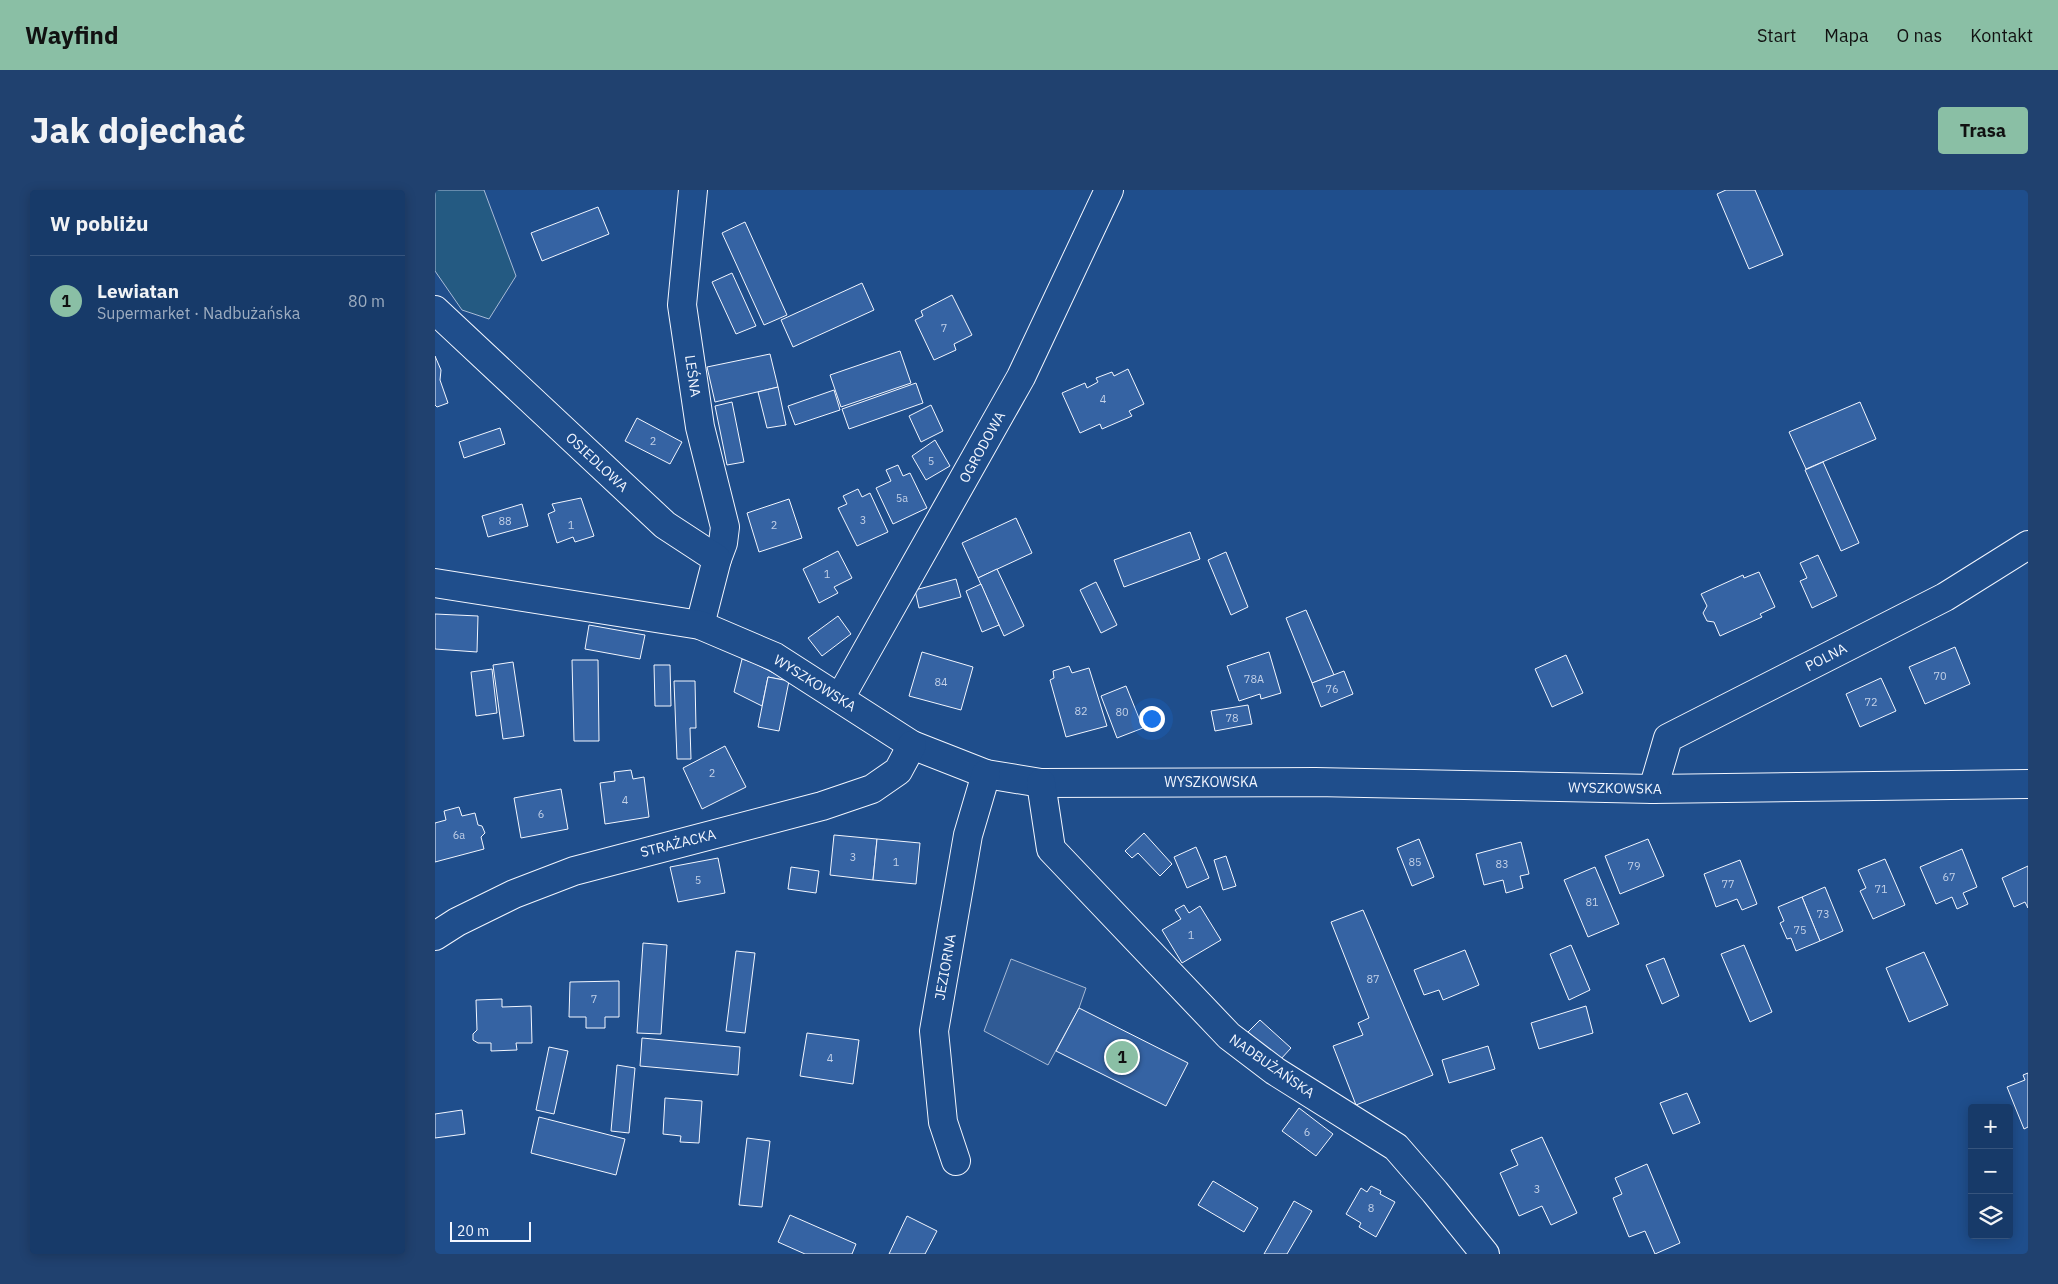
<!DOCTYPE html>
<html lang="pl">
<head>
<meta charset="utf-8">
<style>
	body { margin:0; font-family:"IBM Plex Sans",sans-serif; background:#20416f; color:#f1f3f6 }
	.controls { position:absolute; right:15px; bottom:15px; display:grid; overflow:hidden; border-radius:5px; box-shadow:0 2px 12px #0003 }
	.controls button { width:45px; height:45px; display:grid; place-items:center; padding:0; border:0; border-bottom:1px solid #36547d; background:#173a69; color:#f1f3f6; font:25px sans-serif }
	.scale { position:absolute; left:15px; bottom:12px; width:81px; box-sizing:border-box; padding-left:5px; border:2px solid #f2f6ff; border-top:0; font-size:14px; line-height:18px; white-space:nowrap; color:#f2f6ff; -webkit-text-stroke:4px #1f4e8c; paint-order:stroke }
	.you { position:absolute; left:716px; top:528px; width:18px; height:18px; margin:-12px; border:4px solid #fff; border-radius:50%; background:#1a73e8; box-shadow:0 0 0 8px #1a73e833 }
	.badge { display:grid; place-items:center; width:32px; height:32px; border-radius:50%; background:#8abfa5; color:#111; font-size:16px; font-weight:700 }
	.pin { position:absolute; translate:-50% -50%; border:2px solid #fff; box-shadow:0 1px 5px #0006 }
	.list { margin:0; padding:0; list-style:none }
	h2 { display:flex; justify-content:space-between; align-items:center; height:65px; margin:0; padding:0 20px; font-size:21px }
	h2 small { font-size:16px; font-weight:400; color:#9eadc0 }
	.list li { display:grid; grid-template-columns:32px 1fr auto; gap:15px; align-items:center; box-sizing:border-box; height:90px; padding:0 20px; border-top:1px solid #36547d }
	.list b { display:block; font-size:19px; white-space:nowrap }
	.list p { margin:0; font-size:16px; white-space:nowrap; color:#9eadc0 }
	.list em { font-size:16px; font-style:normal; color:#9eadc0 }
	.icon { flex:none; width:28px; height:28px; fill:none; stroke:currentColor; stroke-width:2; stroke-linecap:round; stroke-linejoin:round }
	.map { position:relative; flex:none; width:1593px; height:1064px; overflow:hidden; border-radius:5px }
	header { display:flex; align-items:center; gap:30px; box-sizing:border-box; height:70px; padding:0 25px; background:#8abfa5; color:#111 }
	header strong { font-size:24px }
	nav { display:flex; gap:28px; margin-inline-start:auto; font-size:18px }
	.intro { display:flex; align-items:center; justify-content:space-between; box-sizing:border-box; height:120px; padding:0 30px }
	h1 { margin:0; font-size:35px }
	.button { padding:12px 22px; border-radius:5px; background:#8abfa5; color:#111; font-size:18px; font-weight:700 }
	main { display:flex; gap:30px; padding:0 30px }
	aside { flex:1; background:#173a69; border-radius:5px; box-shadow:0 2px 12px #0003 }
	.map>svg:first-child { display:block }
	.green { fill:#245a82; stroke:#a8bbd7 }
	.parking { fill:#305b95; stroke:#a8bbd7 }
	.building { fill:#3563a3; stroke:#f2f6ff }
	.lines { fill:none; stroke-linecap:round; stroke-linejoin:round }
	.minor-casing { stroke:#f2f6ff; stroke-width:30 }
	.minor { stroke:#1f4e8c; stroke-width:28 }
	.labels { text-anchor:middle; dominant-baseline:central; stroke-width:4; stroke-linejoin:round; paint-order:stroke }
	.number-label { font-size:11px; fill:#c3d1e8 }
	.street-label { font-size:14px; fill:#f2f6ff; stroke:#1f4e8c }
</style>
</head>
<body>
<header>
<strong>Wayfind</strong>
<nav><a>Start</a><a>Mapa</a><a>O nas</a><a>Kontakt</a></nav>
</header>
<div class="intro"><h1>Jak dojechać</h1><a class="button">Trasa</a></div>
<main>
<aside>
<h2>W pobliżu<small></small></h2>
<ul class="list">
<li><span class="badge">1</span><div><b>Lewiatan</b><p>Supermarket · Nadbużańska</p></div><em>80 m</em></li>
</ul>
</aside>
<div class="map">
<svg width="1593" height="1064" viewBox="0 0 1593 1064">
	<rect width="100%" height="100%" fill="#1f4e8c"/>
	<polygon class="green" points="0,0 49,0 81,86 54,129 27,120 0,81"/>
	<polygon class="parking" points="576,769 651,798 644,818 613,875 549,841"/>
	<g class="building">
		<polygon points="1291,0 1320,0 1348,65 1314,79 1282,4"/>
		<polygon points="163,17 174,44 107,71 96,43"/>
		<polygon points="310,32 352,125 329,135 287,43"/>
		<polygon points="297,83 321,136 301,144 277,92"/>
		<polygon points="427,93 439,120 358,157 346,130"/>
		<polygon points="517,105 537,145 519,154 521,160 499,170 480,130 488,126 486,121"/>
		<polygon points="465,161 476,193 406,217 395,185"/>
		<polygon points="335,164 343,197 280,212 272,177"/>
		<polygon points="0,166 6,180 5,190 13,213 2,217 0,215"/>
		<polygon points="693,179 709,214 694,221 697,226 667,239 665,234 645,243 627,203 650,193 652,198 663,192 661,188 677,182 679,186"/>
		<polygon points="481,193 488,213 414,239 407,219"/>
		<polygon points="343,197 351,235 332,238 323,202"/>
		<polygon points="399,200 405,220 360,235 353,216"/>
		<polygon points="297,212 309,272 292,275 280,216"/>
		<polygon points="1425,212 1441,249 1371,279 1354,242"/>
		<polygon points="496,215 508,241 486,252 474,226"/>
		<polygon points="202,228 247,252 235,274 190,251"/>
		<polygon points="65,238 70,254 29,268 24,252"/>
		<polygon points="500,250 515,276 491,290 477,266"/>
		<polygon points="1388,272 1424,353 1406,361 1370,280"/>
		<polygon points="463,275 468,286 475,283 492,318 458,334 441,298 456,291 451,280"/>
		<polygon points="423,299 427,307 435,303 453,342 422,356 403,318 412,314 408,306"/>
		<polygon points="146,308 159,346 140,352 138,347 122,353 113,324 120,321 117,314"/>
		<polygon points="354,309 367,348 324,362 312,323"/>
		<polygon points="87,314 93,336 53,347 47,326"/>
		<polygon points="581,328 597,363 543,388 527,353"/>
		<polygon points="755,342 765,369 689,397 679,370"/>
		<polygon points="403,361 417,388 399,397 403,403 384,413 368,379"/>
		<polygon points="791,362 813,417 796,425 773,370"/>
		<polygon points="1383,365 1402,406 1377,418 1365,391 1372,388 1365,373"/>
		<polygon points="562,379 589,436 569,446 543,388"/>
		<polygon points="1324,382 1340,417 1325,424 1327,427 1285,446 1279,432 1272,431 1268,423 1272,416 1266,404 1308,385 1309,388"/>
		<polygon points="521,389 526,407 484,418 480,400"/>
		<polygon points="661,392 682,435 666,443 645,400"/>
		<polygon points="546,394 564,435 547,442 531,401"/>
		<polygon points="871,420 899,485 877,493 851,428"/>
		<polygon points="0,424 43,426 42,462 0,459"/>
		<polygon points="403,426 416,444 387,466 373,448"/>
		<polygon points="154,435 210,445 205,469 150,459"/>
		<polygon points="1520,457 1535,494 1490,514 1474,477"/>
		<polygon points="487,462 538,477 526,520 474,506"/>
		<polygon points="834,462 846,503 826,509 825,504 804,511 792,476"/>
		<polygon points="1131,465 1148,503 1117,517 1100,479"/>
		<polygon points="307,469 319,473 354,491 333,487 327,516 299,502"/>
		<polygon points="137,470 163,470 164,551 139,551"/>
		<polygon points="78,472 89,546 68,549 58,475"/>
		<polygon points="219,475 235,475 236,516 220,516"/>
		<polygon points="634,476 637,483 654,478 672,536 631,547 615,490 619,488 618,481"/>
		<polygon points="57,479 62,523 41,526 36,482"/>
		<polygon points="909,481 918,504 886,517 877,493"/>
		<polygon points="333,487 354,491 344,541 323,537"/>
		<polygon points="1446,488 1461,521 1425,537 1411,504"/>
		<polygon points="239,491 260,491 261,538 255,538 256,569 242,569"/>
		<polygon points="691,496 708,538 682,548 666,506"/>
		<polygon points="813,515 817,534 780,541 776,521"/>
		<polygon points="290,556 311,597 267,619 248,578"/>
		<polygon points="196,580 198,589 209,587 214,627 170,634 165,593 180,591 179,582"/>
		<polygon points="126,599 133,639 86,648 79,608"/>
		<polygon points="24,617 27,626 40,623 43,635 47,636 50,643 46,647 49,659 0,672 0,633 11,630 9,621"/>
		<polygon points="709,643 737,674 725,686 703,663 697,668 690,661"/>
		<polygon points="399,645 442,649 438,690 395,685"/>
		<polygon points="442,649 485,653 481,694 438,690"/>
		<polygon points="984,649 999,687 977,696 962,658"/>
		<polygon points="1213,649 1229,686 1185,704 1170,666"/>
		<polygon points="1086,652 1094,684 1085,686 1088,698 1071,703 1068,690 1049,695 1041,664"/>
		<polygon points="761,657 774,688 752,698 739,667"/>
		<polygon points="1527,659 1542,697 1528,703 1533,714 1522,719 1517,707 1501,714 1485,677"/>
		<polygon points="791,666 801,696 788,700 779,670"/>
		<polygon points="283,668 290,703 243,712 235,677"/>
		<polygon points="1450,669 1470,715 1438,729 1425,701 1431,698 1423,680"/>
		<polygon points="1305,670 1322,714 1307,720 1302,709 1281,717 1269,684"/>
		<polygon points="1593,676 1593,718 1590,712 1579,717 1567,688"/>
		<polygon points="356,677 384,681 381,703 353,699"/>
		<polygon points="1160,677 1184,734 1153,747 1129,690"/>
		<polygon points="1390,697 1408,741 1385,751 1367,707"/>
		<polygon points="1367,707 1385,751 1361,761 1356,748 1352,749 1345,733 1349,731 1343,717"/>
		<polygon points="749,715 754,723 765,716 786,750 747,773 727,740 746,729 740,720"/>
		<polygon points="928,720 998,885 921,915 898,856 928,845 923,833 934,828 896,732"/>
		<polygon points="208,753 232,755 226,844 202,843"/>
		<polygon points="1136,755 1155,800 1134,810 1115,764"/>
		<polygon points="1309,755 1337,822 1315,832 1286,764"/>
		<polygon points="1030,760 1044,795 1008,810 1004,800 989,805 979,780"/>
		<polygon points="301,761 320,763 310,843 291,841"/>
		<polygon points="1489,762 1513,815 1474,832 1451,778"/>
		<polygon points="1229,768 1244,806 1227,814 1211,775"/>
		<polygon points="184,791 184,827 170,827 170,838 151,838 151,827 134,827 135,792"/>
		<polygon points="67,809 67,817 96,816 97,853 81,853 82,860 56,861 56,853 43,853 38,850 38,844 42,840 41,810"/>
		<polygon points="1151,816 1158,843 1104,859 1096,833"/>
		<polygon points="644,818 753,873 731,916 621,861"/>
		<polygon points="825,830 856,858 845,870 813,842"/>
		<polygon points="372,843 424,850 418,894 365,886"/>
		<polygon points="207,848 305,857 303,885 205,876"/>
		<polygon points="1053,856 1060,879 1014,893 1007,870"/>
		<polygon points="114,857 133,861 119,924 101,920"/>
		<polygon points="182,875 200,878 194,943 176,941"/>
		<polygon points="1593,883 1593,937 1589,939 1572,897 1590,890 1588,885"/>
		<polygon points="1252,903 1265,933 1238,944 1225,913"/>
		<polygon points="230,908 267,911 264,953 245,952 246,946 228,944"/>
		<polygon points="864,918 898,944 881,966 847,941"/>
		<polygon points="27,920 30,944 0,948 0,924"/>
		<polygon points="104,927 190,949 181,985 96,963"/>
		<polygon points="1107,947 1142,1023 1116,1035 1107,1016 1084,1026 1065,983 1083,975 1076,960"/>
		<polygon points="312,948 335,951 327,1017 304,1015"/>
		<polygon points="1212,974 1245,1053 1220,1064 1210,1041 1194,1047 1178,1008 1187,1004 1180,988"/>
		<polygon points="778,991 823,1018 809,1042 763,1015"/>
		<polygon points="936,996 946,1001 945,1004 960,1012 941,1047 924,1037 926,1033 911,1024 926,998 932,1002"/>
		<polygon points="859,1011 877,1021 852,1064 829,1064"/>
		<polygon points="355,1025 421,1054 417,1064 370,1064 343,1052"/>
		<polygon points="472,1026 502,1041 490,1064 454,1064"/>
	</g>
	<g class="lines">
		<defs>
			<g id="minor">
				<polyline points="258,0 247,115 265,237 290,337 288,353 282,369"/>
				<polyline points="0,120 230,335 282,369 265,435"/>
				<polyline points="0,393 265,435 340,467 477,555 551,584 606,593 880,592 1218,599 1593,594"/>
				<polyline points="405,508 586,187 674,0"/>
				<polyline points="606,593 616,659 794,846 840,881 961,957 1000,1002 1050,1064"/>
				<polyline points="1218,599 1233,548 1510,407 1593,355"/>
				<polyline points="0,746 22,732 79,704 139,681 387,616 437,599 463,581 477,555"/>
				<polyline points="521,971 508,932 499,841 533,645 551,584"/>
			</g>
		</defs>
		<use href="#minor" class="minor-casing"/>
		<use href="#minor" class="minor"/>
	</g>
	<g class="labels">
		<g class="number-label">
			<text x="509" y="138">7</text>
			<text x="668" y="209">4</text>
			<text x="218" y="251">2</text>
			<text x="496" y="271">5</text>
			<text x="467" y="308">5a</text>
			<text x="428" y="330">3</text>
			<text x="70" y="331">88</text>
			<text x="136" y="335">1</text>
			<text x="339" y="335">2</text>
			<text x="392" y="384">1</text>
			<text x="1505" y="486">70</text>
			<text x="819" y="489">78A</text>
			<text x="506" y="492">84</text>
			<text x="897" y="499">76</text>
			<text x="1436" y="512">72</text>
			<text x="646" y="521">82</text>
			<text x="687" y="522">80</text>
			<text x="797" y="528">78</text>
			<text x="277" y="583">2</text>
			<text x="190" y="610">4</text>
			<text x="106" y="624">6</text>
			<text x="24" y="645">6a</text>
			<text x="418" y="667">3</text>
			<text x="461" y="672">1</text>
			<text x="980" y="672">85</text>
			<text x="1067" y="674">83</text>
			<text x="1199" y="676">79</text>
			<text x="1514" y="687">67</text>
			<text x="263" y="690">5</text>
			<text x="1293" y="694">77</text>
			<text x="1446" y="699">71</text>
			<text x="1157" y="712">81</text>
			<text x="1388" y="724">73</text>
			<text x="1365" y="740">75</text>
			<text x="756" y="745">1</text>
			<text x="938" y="789">87</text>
			<text x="159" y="809">7</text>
			<text x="395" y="868">4</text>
			<text x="872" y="942">6</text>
			<text x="1102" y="999">3</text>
			<text x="936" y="1018">8</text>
		</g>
		<g class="street-label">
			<text transform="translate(258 186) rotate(82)">LEŚNA</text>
			<text transform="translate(547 257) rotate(-61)">OGRODOWA</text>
			<text transform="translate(162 272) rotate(43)">OSIEDLOWA</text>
			<text transform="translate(1391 467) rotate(-27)">POLNA</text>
			<text transform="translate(380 493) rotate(32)">WYSZKOWSKA</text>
			<text x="776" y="592">WYSZKOWSKA</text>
			<text transform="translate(1180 598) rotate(1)">WYSZKOWSKA</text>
			<text transform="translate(243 653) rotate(-14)">STRAŻACKA</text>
			<text transform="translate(510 777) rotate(-80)">JEZIORNA</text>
			<text transform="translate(837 876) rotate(35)">NADBUŻAŃSKA</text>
		</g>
	</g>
</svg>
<div class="controls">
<button>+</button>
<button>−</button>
<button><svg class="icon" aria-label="layers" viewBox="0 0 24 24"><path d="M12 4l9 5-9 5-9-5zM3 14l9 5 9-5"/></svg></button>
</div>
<div class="scale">20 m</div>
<div class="you"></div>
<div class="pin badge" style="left:687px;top:867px">1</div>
</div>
</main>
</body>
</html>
